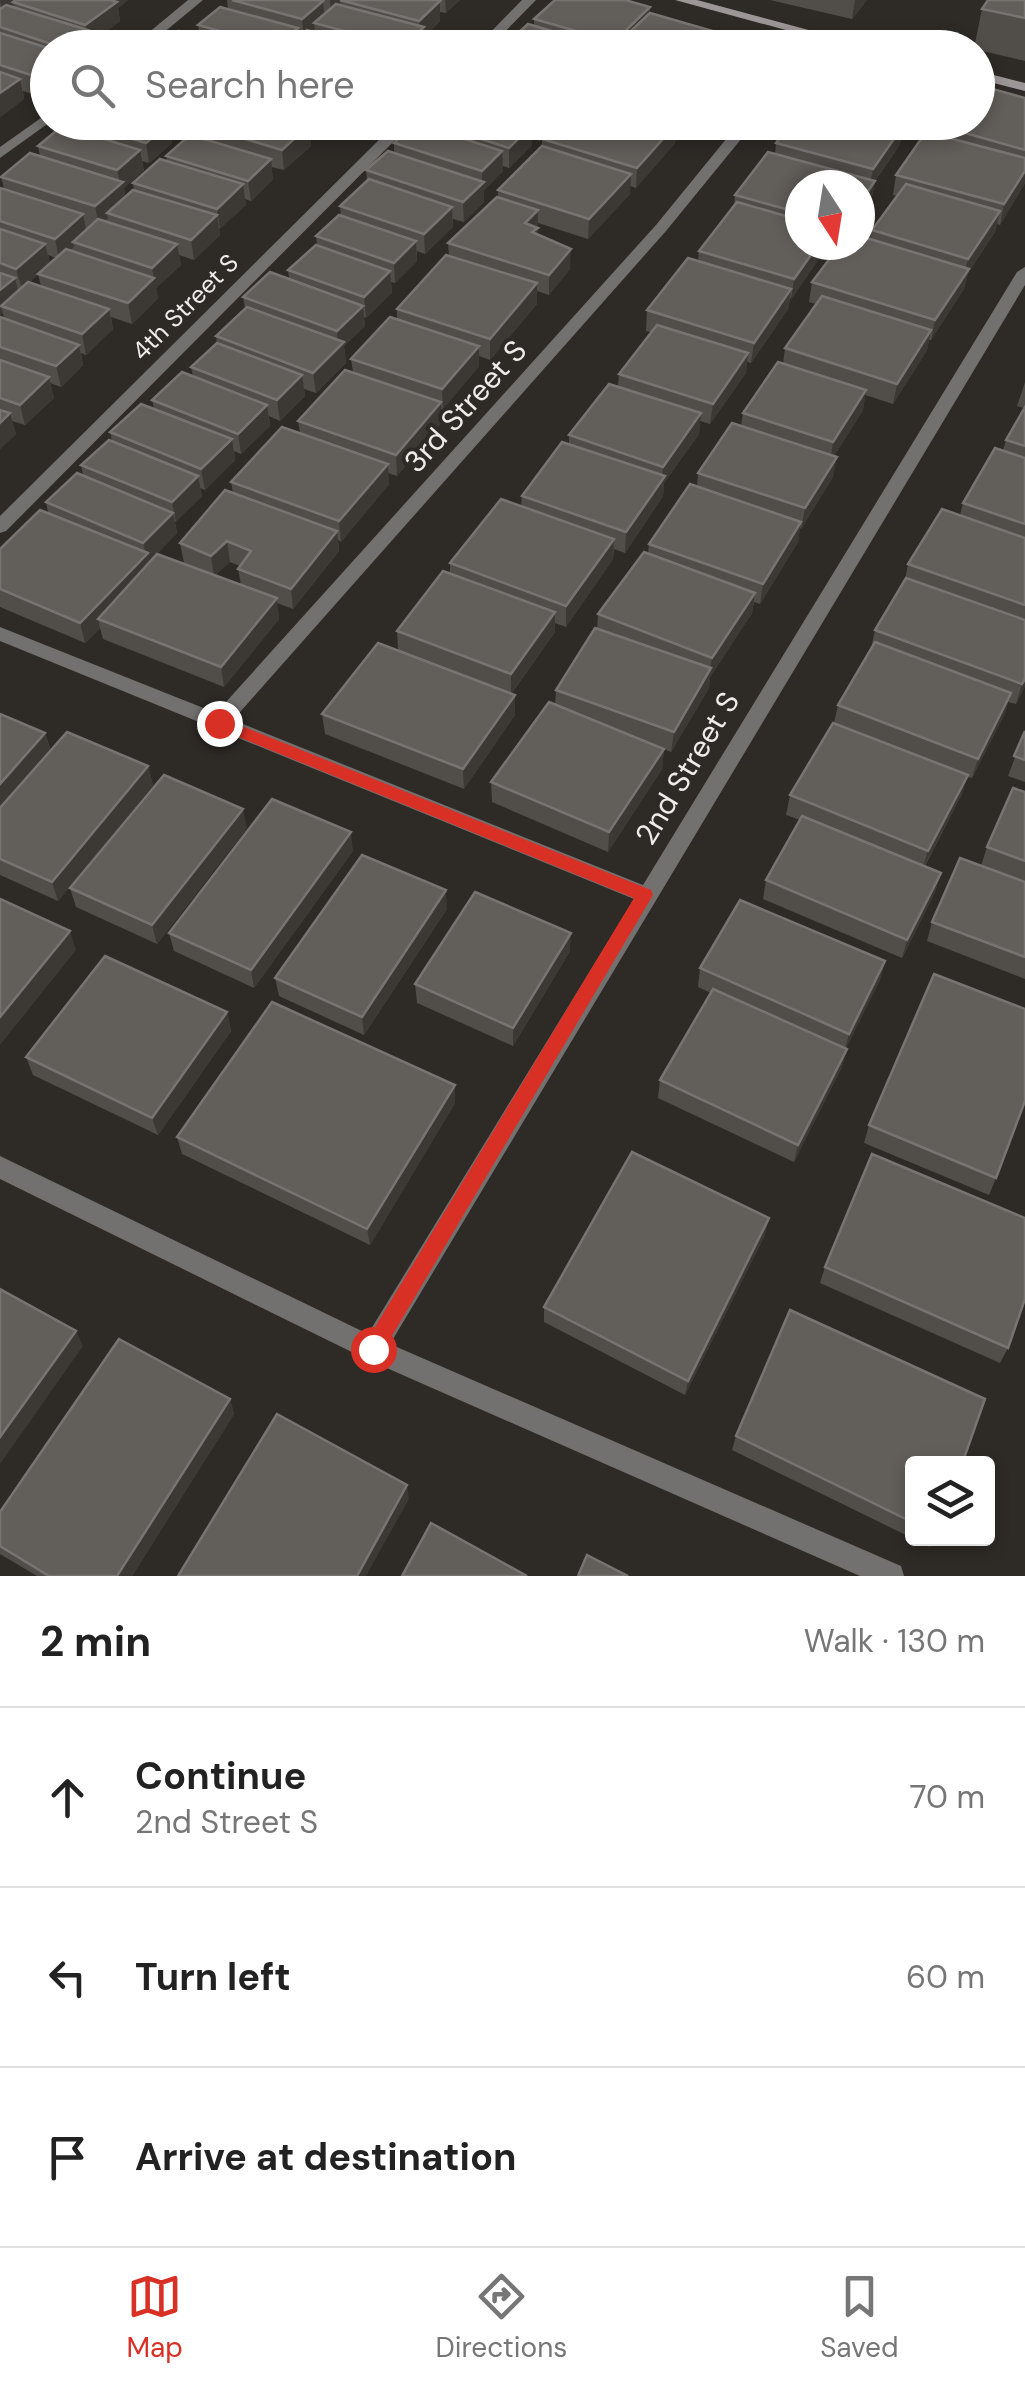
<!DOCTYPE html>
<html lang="en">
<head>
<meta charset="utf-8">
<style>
	body { margin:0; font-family:"DM Sans",sans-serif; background:#f6f6f6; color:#222 }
	.controls { position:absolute; right:30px; bottom:30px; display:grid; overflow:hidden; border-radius:10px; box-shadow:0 5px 15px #0003 }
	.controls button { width:90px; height:90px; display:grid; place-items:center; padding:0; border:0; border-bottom:2px solid #e0e0e0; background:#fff; color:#222; font:50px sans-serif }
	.compass { position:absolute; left:785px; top:170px; width:90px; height:90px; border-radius:50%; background:#fff; box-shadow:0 5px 15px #0003; rotate:168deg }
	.stop { position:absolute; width:30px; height:30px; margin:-22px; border:8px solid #d93025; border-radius:50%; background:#fff }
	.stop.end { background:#d93025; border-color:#fff; box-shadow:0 2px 10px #0008 }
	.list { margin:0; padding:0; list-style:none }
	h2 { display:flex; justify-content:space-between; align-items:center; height:130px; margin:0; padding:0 40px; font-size:42px }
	h2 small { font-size:32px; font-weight:400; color:#767676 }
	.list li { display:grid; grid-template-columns:65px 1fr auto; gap:30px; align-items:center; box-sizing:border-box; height:180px; padding:0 40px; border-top:2px solid #e0e0e0 }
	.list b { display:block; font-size:38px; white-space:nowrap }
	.list p { margin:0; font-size:32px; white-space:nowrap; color:#767676 }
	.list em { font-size:32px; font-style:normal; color:#767676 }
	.icon { flex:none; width:55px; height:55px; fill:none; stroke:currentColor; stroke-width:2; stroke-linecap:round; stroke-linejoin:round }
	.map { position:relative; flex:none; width:1025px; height:1576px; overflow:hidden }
	.search { position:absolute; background:#fff; box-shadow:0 5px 15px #0003; left:30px; right:30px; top:30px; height:110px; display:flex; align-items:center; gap:25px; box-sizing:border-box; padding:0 35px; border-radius:55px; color:#767676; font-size:38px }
	.sheet { height:670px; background:#fff }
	nav { display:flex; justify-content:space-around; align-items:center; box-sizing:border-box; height:140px; border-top:2px solid #e0e0e0; background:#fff; font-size:28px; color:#767676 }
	nav a { display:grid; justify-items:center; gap:5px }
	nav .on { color:#d93025 }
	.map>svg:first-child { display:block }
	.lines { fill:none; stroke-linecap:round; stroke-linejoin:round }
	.street { fill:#737070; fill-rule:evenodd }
	.secondary { fill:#9c9796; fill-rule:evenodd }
	.wall { fill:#514d49; fill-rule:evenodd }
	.shaded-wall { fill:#3c3834 }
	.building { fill:#625e5a; stroke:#787471; stroke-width:2.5 }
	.route { fill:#d93025 }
	.labels { text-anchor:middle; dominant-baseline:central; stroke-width:8; stroke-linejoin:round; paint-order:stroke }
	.far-street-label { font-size:25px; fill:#efece9; stroke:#2e2a26 }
	.street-label { font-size:30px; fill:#efece9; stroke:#2e2a26 }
</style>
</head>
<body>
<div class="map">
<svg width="1025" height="1576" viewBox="0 0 1025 1576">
	<rect width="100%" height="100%" fill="#2e2a26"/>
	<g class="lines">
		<g class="street">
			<polygon points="188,0 203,0 145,48 130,48"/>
			<polygon points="522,0 536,0 489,48 475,48"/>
			<polygon points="816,32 828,35 818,48 805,48"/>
			<polygon points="48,113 50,122 0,158 0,147"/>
			<polygon points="397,122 413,122 6,531 0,533 0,516"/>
			<polygon points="740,122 755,122 666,231 233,720 643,885 1017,272 1025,267 1025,285 390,1344 901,1566 904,1576 860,1576 364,1358 0,1179 0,1156 368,1334 634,899 0,641 0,627 216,713 656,225"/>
		</g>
		<g class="secondary">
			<polygon points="675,0 697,0 876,48 852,48"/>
			<polygon points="978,71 1025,83 1025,91 978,79"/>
		</g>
	</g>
	<g class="wall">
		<polygon points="0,0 128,0 118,8 120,21 91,43 92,48 48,48 48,86 35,95 23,91 24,99 0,117"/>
		<polygon points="227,0 460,0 446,13 440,12 440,21 425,36 425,47 160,48 200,37 198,25 228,9"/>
		<polygon points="770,0 867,0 852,19"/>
		<polygon points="1025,0 1025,61 978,50 978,48 974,48 982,9"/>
		<polygon points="650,7 650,13 758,48 506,48 506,44 534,26 534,19"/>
		<polygon points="1025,98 1025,183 1000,225 997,224 995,232 968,273 964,289 931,340 929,340 927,350 893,404 865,395 863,410 834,456 833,477 801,529 800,528 798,542 760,604 754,602 752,613 710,677 709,688 671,752 664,749 662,769 608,852 492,802 491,782 555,705 556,690 597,629 598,614 648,553 649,544 697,486 698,473 741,426 743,413 783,364 785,348 816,304 809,302 812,282 870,239 872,230 897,196 893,195 896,175 921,139 924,122"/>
		<path d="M67 122H206L191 136 206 140 205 127 210 122H339L322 139 310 135 311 146 284 170 271 167 273 179 251 201 245 199 246 205 219 229 220 235 194 260 179 255 181 265 156 288 158 298 132 324 111 317 113 329 86 355 81 353 83 365 61 387 50 383 54 398 25 425 12 421 16 434 0 449V317L4 319 3 313 0 315V188L4 189 1 177 40 156 38 146 68 128ZM171 134 186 138 166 156 167 161 133 183 134 190 125 196 124 188 144 170 142 161 149 163 172 143ZM48 255 56 258 50 264ZM38 274 41 286 30 282Z"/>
		<path d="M423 122H558L540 141 532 138V145L509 168 503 166V171L484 190V202L464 222 453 219V227L425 254 417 251V261L395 283 391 282 392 292 366 318 364 317 365 326 344 346 346 363 316 393 304 389 305 396 280 421 269 416 270 426 241 454 234 451 235 460 205 490 200 488 202 496 175 522 177 533 150 561 184 563 180 543 233 493 231 482 300 433 298 421 353 372 351 359 397 320V309L449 256 448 243 498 197V190L542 146V139L558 122H698L683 140 676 137 675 143 636 188 630 186V194L588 239 538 223V234L570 269 549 295 537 291V304L490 360 479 356V366L443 409H441L442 422 397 476 388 473 389 484 341 542 338 540 339 551 293 609 277 603 279 619 224 687 103 639 100 628 85 643 0 607V549L48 513 46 502 83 475 81 465 112 441 110 432 154 409 152 400 193 376 191 367 217 344 216 336 245 309 243 297 289 279 288 270 317 245 316 236 341 216 340 206 367 182 366 170 394 153V143L423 126ZM230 562 240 566 238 569 241 585 215 575Z"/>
		<polygon points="791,122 917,122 905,140 901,139 899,146 875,181 871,202 860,218 860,185 800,185 800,245 827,245 826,249 790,299 788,309 751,363 747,362 746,373 710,424 700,421 699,434 664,483 663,496 625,553 614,549 613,559 566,627 555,623 555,632 512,693 515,695 515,715 464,789 325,734 322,714 398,650 397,631 450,573 450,563 521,506 522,496 569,444 569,435 618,386 619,374 651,332 646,331 647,310 698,261 699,251 734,206 735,195 775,154 776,143"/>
		<polygon points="1025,382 1025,686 1016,704 1008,702 1005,713 972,778 967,777 962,794 925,866 941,873 935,892 902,958 763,899 766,880 800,820 786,815 790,795 834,723 838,705 871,649 875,630 905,580 908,564 960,515 963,503 1003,450 1006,440 1024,408 1017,406"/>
		<polygon points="0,714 45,733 51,751 148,766 153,785 58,901 0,875"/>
		<polygon points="1025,731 1025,782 1008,776"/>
		<polygon points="1025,792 1025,979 927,941 932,922 981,866 987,847"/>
		<polygon points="247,828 157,944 76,907 70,888"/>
		<polygon points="353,851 254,988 174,951 169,933"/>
		<polygon points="447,909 364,1035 279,996 275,978"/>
		<polygon points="570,951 513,1046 417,1003 415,984"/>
		<polygon points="885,961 880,980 846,1048 842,1067 794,1162 658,1098 660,1080 711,993 698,987 700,968"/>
		<polygon points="227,1012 231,1031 158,1135 33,1075 26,1057"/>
		<polygon points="455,1103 370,1245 182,1154 177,1137"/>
		<polygon points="869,1125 996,1178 989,1195 864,1143"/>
		<polygon points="765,1235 685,1395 544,1322 544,1307"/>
		<polygon points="825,1267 1008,1348 1000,1363 820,1283"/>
		<polygon points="230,1399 234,1414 132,1576 37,1576 0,1554 0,1512"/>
		<polygon points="736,1436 912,1464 912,1538 732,1450"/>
		<polygon points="913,1538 935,1538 930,1547"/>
	</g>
	<g class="shaded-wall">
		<polygon points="0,0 26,0 13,2 14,9 3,17"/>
		<polygon points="109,0 128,0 118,8 120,21 91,43 92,48 65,48 87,32 85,25"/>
		<polygon points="330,0 340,0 341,7 331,16"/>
		<polygon points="445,0 460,0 446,13"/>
		<polygon points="855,0 867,0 852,19"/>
		<polygon points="323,1 325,20 314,23 315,29 304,39 302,19"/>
		<polygon points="440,1 440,21 425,36 425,47 404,48 419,32 419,21"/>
		<polygon points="650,7 649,27 618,43 618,48 614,48 614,42"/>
		<polygon points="298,28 300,48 276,48 276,47"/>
		<polygon points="48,63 48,86 35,95 31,75"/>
		<polygon points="20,79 24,99 0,117 0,93"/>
		<polygon points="185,122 206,122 188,139"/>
		<polygon points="320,122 339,122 322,139"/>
		<polygon points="540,122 558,122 540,141"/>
		<polygon points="685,122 698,122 683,140"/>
		<polygon points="908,122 917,122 905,140"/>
		<polygon points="169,123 172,143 149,163 146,143"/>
		<polygon points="677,123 675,143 636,188 637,168"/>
		<polygon points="309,125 311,146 284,170 282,150"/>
		<polygon points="532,125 532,145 509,168 509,148"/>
		<polygon points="903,126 899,146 869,189 873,169"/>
		<polygon points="140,150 144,170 124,188 126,202 107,213 108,218 99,227 95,206 120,184 117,170"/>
		<polygon points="502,151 503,171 484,190 484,202 464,222 463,202 482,183 482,171"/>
		<polygon points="271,159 273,179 251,201 248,181"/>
		<polygon points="1025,171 1025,183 1000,225 1004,204"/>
		<polygon points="631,174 630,194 588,239 589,219"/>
		<polygon points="875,181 871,202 860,218 860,203"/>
		<polygon points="243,184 246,205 220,229 217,209"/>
		<polygon points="452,207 453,227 425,254 424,234"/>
		<polygon points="538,210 538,248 525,223"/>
		<polygon points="1000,211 995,232 968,273 964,289 931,340 935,320 964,275 968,259"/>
		<polygon points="83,214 87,235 73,242 74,247 59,259 55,239"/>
		<polygon points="217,215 220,235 194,260 191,240"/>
		<polygon points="416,241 417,261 395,283 394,263"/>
		<polygon points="45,244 50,264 22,289 16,269"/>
		<polygon points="177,244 181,265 156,288 158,298 132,324 128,303 154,279 152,268"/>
		<polygon points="818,245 827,245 826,249 791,300 794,279"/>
		<polygon points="571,249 570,269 549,295 549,275"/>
		<polygon points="390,271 392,292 366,318 364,297"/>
		<polygon points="15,278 20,298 1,306 3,313 0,315 0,290"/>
		<polygon points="537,283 537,304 490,360 490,339"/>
		<polygon points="791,289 788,309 751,363 754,343"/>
		<polygon points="363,306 365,326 344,346 346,363 316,393 313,373 338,348 337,331"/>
		<polygon points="109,309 113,329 86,355 82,334"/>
		<polygon points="931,330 927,350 893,404 897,384"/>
		<polygon points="79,345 83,365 61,387 56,366"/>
		<polygon points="479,346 479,366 443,409 442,389"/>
		<polygon points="748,353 746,373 710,424 713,404"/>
		<polygon points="302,375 305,396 280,421 277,400"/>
		<polygon points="49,377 54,398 25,425 20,405"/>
		<polygon points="866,390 863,410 830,463 833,442"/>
		<polygon points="441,402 442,422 397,476 396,455"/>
		<polygon points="267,405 270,426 241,454 238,434"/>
		<polygon points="10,413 16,434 0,449 0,423"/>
		<polygon points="701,413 699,434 664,483 663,496 625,553 626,532 662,480 663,467"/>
		<polygon points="232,439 235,460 205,490 201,469"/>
		<polygon points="837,457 833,477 801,529 805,508"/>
		<polygon points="388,464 389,484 341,542 339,521"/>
		<polygon points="198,476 202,496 176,522 172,502"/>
		<polygon points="173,513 177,533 150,561 98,619 100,628 85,643 80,623 146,555 143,543"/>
		<polygon points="801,522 798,542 760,604 763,584"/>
		<polygon points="337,531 339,551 293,609 291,589"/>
		<polygon points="614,539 613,559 566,627 566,606"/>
		<polygon points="227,541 230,562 214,576 211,556"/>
		<polygon points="755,593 752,613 710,677 709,688 671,752 674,732 710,669 712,658"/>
		<polygon points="277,598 279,619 224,687 221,667"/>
		<polygon points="555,612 555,632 511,694 511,674"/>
		<polygon points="1025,679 1025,686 1016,704 1022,684"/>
		<polygon points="1011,693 1005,713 972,778 978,759"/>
		<polygon points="515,695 515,715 464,789 463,769"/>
		<polygon points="45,733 51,753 0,811 0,784"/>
		<polygon points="664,749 662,769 608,852 609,832"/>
		<polygon points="148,766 153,785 58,901 52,882"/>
		<polygon points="968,775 962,794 922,870 928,851"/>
		<polygon points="243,809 247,828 157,944 152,925"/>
		<polygon points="351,832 353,851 254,988 251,970"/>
		<polygon points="941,873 935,892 902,958 907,940"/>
		<polygon points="446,890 447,909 364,1035 362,1017"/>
		<polygon points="70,931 76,950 0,1045 0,1017"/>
		<polygon points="571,933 570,951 513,1046 513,1028"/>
		<polygon points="885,961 880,980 844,1053 849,1034"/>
		<polygon points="227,1012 231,1031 158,1135 152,1118"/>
		<polygon points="847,1049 842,1067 794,1162 798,1145"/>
		<polygon points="455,1085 455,1103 370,1245 367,1229"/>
		<polygon points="769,1218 765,1235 685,1395 688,1381"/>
		<polygon points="76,1331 83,1346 0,1464 0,1437"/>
		<polygon points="230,1399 234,1414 132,1576 117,1576"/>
		<polygon points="407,1485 409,1499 366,1576 357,1576"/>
	</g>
	<g class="building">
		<polygon points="16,0 111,0 117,2 85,25 13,2"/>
		<polygon points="232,0 321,0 323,1 302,19"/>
		<polygon points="340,0 435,0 440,1 419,21"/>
		<polygon points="555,0 625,0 650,7 614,42 534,19"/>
		<polygon points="988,0 1025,0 1025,18 982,9"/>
		<polygon points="336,4 424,27 404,47 314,23"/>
		<polygon points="6,5 88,30 65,48 63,48 0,27 0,9"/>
		<polygon points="220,7 298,28 276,47 198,25"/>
		<polygon points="650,13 758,44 754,48 632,48 618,43"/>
		<polygon points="528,24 606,47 518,48 506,44"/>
		<polygon points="307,30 372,48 288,46"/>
		<polygon points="179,31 238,48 160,46"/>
		<polygon points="0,33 48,48 48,63 31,75 0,65"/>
		<polygon points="0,72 20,79 0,93"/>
		<polygon points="978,85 1025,98 1025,150 926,122 978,122"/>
		<polygon points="78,122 168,122 169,123 146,143"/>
		<polygon points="210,122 299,122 309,125 282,150 205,127"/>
		<polygon points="429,122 523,122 532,125 509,148"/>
		<polygon points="558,122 674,122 677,123 637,168 542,139"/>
		<polygon points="791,122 891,122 903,126 873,169 776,143"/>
		<polygon points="415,123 502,151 482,171 394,143"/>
		<polygon points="62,126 140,150 117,170 38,146"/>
		<polygon points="926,132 1025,158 1025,171 1004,204 896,175"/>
		<polygon points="190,135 271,159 248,181 166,156"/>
		<polygon points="542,146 631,174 589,219 498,190"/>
		<polygon points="388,151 484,182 463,202 366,170"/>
		<polygon points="768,152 875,181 860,203 860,185 800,185 800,213 735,195"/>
		<polygon points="30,153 123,182 95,206 1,177"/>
		<polygon points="160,159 243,184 217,209 133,183"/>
		<polygon points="369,179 452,207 424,234 340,206"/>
		<polygon points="906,184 1000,211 968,259 872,230"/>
		<polygon points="0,188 83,214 55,239 0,221"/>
		<polygon points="133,190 217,215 191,240 107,213"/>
		<polygon points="497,197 538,210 525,223 538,228 532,232 571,249 549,275 448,243"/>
		<polygon points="737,202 800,220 800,245 818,245 794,279 699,251"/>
		<polygon points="339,215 416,241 394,263 316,236"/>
		<polygon points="98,219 177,244 152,268 73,242"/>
		<polygon points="0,229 45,244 16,269 0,263"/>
		<polygon points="860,236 969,269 935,320 812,282 840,245 860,245"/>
		<polygon points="316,245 390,271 364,297 288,270"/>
		<polygon points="66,249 154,278 128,303 38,274"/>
		<polygon points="446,255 537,283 490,339 397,309"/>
		<polygon points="688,258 791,289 754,343 647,310"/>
		<polygon points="270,272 363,306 337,331 243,297"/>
		<polygon points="0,273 15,278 0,290"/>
		<polygon points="28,282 109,309 82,334 1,306"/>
		<polygon points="822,296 931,330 897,384 785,348"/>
		<polygon points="247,307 344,342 313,373 216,336"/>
		<polygon points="0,317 79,345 56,366 0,347"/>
		<polygon points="390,317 479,346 442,389 351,359"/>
		<polygon points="657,325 748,353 713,404 619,374"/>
		<polygon points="217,343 302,375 277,400 191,367"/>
		<polygon points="0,360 49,377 20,405 0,398"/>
		<polygon points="778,362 866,390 833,442 743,413"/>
		<polygon points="345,370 441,402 396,455 298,421"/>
		<polygon points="182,372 267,405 238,434 152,400"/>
		<polygon points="609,384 701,413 663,467 569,435"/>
		<polygon points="141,404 232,439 201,469 110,432"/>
		<polygon points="1025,407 1025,446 1006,440"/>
		<polygon points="0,410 10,413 0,423"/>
		<polygon points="732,423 837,457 805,508 698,473"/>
		<polygon points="282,427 388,464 339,521 231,482"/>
		<polygon points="109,440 198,476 172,502 81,465"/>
		<polygon points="562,442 665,476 626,532 522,496"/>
		<polygon points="995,448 1025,458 1025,524 963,503"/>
		<polygon points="77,473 173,513 143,543 46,502"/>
		<polygon points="690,484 801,522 763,584 649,544"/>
		<polygon points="225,490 337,531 291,589 238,569 251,551 227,541 211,556 180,543"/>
		<polygon points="501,499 614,539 566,606 450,563"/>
		<polygon points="942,509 1025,538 1025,605 908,564"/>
		<polygon points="40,510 148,553 80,623 0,589 0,549"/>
		<polygon points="644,552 755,593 712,658 598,614"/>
		<polygon points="157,554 277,598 221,667 98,619"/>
		<polygon points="443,571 555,612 511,674 397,631"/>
		<polygon points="906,578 1025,620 1025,679 1022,684 875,630"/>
		<polygon points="595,628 711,668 674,732 556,690"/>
		<polygon points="875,642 1011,693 978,759 838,705"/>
		<polygon points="378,643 515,695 463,769 322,714"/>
		<polygon points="549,702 664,749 609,832 491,782"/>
		<polygon points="0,714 45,733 0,784"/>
		<polygon points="833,723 968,775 928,851 790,795"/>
		<polygon points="1025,731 1025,760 1014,756"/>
		<polygon points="67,732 148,766 52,882 0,859 0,808"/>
		<polygon points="164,775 243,809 152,925 70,888"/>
		<polygon points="1013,788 1025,792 1025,861 987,847"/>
		<polygon points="272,799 351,832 251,970 169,933"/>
		<polygon points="802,816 941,873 907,940 766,880"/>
		<polygon points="362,855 446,890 362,1017 275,978"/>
		<polygon points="960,858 1025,882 1025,957 932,922"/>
		<polygon points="475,892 571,933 513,1028 415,984"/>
		<polygon points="0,899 70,931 0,1017"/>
		<polygon points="740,900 885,961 849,1034 700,968"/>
		<polygon points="105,956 227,1012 152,1118 26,1057"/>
		<polygon points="934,974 1025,1009 1025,1101 996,1178 869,1125"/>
		<polygon points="713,989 847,1049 798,1145 660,1080"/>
		<polygon points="272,1002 455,1085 367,1229 177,1137"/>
		<polygon points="632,1152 769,1218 688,1381 544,1307"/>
		<polygon points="872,1154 1025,1218 1025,1299 1008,1348 825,1267"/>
		<polygon points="0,1289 76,1331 0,1437"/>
		<polygon points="790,1310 985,1399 962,1464 912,1464 912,1522 736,1436"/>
		<polygon points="119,1339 230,1399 117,1576 49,1576 0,1546 0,1512"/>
		<polygon points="277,1414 407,1485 357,1576 178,1576"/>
		<polygon points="431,1523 527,1576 402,1576"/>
		<polygon points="587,1555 628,1576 578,1576"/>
	</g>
	<polygon class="route" points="219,717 651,890 653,895 380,1356 373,1359 363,1349 366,1342 634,898 214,727 214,719"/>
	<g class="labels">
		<g class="far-street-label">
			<text transform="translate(185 307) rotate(-45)">4th Street S</text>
		</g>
		<g class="street-label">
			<text transform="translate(465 406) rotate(-48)">3rd Street S</text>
			<text transform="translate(687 768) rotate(-59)">2nd Street S</text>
		</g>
	</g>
</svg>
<div class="controls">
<button><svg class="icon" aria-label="layers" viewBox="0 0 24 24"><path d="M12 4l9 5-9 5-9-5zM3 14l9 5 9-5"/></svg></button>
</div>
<svg class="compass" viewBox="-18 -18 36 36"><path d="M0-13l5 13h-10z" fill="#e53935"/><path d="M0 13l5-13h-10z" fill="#767676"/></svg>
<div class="stop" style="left:373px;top:1349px"></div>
<div class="stop end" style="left:219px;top:723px"></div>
<div class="search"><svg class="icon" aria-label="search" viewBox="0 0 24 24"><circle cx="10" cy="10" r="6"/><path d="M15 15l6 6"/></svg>Search here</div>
</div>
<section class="sheet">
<h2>2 min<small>Walk · 130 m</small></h2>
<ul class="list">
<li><svg class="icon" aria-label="ahead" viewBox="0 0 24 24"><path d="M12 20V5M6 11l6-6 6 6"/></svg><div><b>Continue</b><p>2nd Street S</p></div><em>70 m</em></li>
<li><svg class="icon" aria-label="left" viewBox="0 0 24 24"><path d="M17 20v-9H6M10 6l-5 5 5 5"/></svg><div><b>Turn left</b></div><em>60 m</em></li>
<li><svg class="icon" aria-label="arrive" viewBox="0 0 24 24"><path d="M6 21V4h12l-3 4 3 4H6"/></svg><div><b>Arrive at destination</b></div></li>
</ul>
</section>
<nav>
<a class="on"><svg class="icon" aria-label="map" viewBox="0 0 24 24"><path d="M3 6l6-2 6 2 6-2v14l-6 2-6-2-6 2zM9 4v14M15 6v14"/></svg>Map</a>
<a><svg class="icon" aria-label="directions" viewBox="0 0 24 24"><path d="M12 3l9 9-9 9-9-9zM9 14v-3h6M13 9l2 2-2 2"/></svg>Directions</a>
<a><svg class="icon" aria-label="saved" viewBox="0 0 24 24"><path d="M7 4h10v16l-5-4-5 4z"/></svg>Saved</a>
</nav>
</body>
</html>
